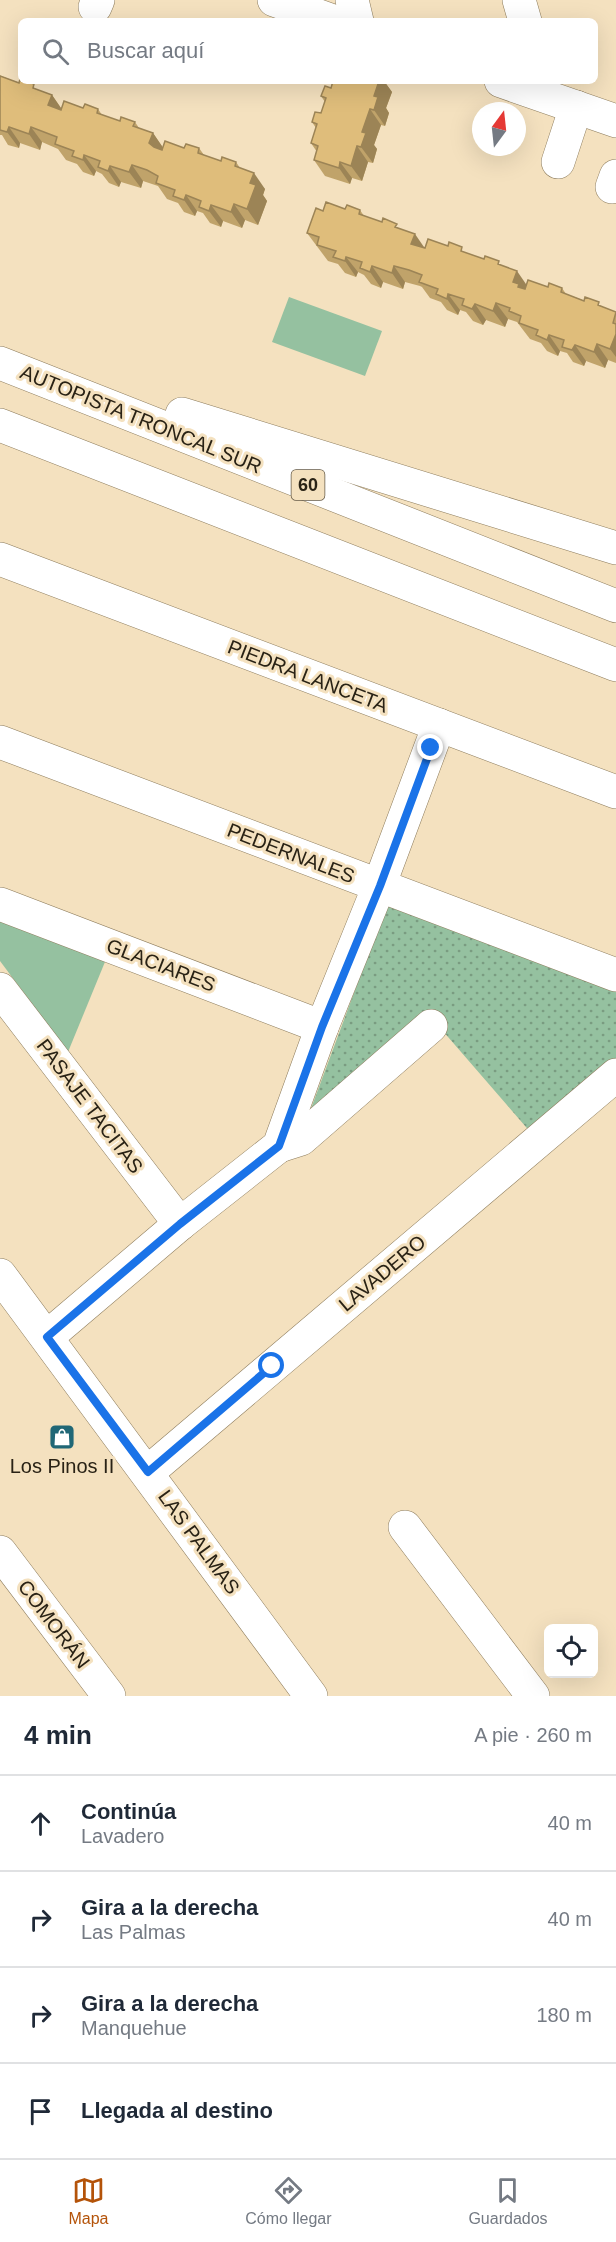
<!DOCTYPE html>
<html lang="es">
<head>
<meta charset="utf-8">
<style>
	body { margin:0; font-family:Arial,sans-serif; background:#f6f6f7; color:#1f2937 }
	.controls { position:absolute; right:18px; bottom:18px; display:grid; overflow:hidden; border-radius:9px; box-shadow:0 6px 24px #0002 }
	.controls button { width:54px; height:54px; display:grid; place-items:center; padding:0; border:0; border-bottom:2px solid #e0e1e3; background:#fff; color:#1f2937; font:30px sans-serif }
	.compass { position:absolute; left:472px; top:102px; width:54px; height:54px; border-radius:50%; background:#fff; box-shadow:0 6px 24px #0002; rotate:15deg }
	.stop { position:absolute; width:18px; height:18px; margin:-14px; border:4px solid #1a73e8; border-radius:50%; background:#fff }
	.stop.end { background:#1a73e8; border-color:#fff; box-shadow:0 2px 6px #0008 }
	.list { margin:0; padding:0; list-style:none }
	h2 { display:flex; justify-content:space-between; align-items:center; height:78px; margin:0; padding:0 24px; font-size:26px }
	h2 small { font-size:20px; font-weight:400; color:#747a83 }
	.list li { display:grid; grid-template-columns:39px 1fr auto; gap:18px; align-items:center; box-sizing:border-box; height:96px; padding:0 24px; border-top:2px solid #e0e1e3 }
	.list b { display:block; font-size:22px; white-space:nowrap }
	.list p { margin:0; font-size:20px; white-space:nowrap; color:#747a83 }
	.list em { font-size:20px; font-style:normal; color:#747a83 }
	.icon { flex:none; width:33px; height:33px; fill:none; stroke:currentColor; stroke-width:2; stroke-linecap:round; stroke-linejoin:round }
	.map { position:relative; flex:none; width:616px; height:1696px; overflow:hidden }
	.search { position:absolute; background:#fff; box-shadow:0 6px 24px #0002; left:18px; right:18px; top:18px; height:66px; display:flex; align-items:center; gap:15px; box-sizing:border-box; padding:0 21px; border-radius:9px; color:#747a83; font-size:22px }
	.sheet { height:462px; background:#fff }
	nav { display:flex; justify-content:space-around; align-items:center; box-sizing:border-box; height:84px; border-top:2px solid #e0e1e3; background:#fff; font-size:16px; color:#747a83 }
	nav a { display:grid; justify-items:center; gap:3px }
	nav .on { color:#b45309 }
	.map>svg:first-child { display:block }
	.green { fill:#95c1a0 }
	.park { fill:url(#park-dots) }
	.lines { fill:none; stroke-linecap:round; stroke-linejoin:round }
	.minor-casing { stroke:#8d7c5c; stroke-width:34 }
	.highway-casing { stroke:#8d7c5c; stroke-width:34 }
	.minor { stroke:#fff; stroke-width:33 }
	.highway { stroke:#fff; stroke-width:33 }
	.wall { fill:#c0a36a }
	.shaded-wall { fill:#9c8456 }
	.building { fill:#dfbd7b; stroke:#9c8456; stroke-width:1.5 }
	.route { stroke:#1a73e8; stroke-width:8 }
	.labels { text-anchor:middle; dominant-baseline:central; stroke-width:6; stroke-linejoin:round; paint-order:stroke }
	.shield { fill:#f4e1bf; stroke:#665b48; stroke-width:1.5 }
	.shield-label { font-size:18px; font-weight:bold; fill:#292215 }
	.street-label { font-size:20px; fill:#292215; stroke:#f4e1bf }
	.poi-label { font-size:20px; fill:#292215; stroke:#f4e1bf }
</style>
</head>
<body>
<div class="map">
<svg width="616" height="1696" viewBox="0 0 616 1696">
	<defs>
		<pattern id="park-dots" width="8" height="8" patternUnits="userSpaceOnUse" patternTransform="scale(1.5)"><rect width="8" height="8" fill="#95c1a0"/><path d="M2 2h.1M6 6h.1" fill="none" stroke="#7a9c81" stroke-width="1.8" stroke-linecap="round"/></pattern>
	</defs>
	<rect width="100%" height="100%" fill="#f4e1bf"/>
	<g class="green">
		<polygon points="289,297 382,331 365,376 272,342"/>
		<polygon points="0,916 107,957 68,1052 0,961"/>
	</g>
	<polygon class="park" points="387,904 616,987 616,1060 532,1134 429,1015 306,1122"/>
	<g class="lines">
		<defs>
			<g id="minor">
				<polyline points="274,0 333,21"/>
				<polyline points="352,0 357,21"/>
				<polyline points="519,0 525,21"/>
				<polyline points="95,7 98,0"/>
				<polyline points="501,81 616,121"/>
				<polyline points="558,162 576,107"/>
				<polyline points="612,187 616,176"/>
				<polyline points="0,559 616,792"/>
				<polyline points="0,742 616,975"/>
				<polyline points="0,904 322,1027"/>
				<polyline points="0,989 180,1224"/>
				<polyline points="279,1146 301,1139 431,1026"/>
				<polyline points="0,1275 311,1696"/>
				<polyline points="47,1337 180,1224 279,1146 322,1027 379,886 439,725"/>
				<polyline points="148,1472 616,1075"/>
				<polyline points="405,1527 533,1696"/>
				<polyline points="0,1552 109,1696"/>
			</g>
			<g id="highway">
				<polyline points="0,363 616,606"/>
				<polyline points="182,414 616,548"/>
				<polyline points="0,425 616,665"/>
			</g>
		</defs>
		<use href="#minor" class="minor-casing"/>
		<use href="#highway" class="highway-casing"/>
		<use href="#minor" class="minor"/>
		<use href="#highway" class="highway"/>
	</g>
	<g class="wall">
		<polygon points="0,75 1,76 52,95 61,108 83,108 98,109 102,115 120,121 135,122 139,128 153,133 163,148 199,148 204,155 221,161 236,162 240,168 265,189 263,195 267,201 258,225 245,220 242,228 223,221 221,227 210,223 203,213 197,211 195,216 184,212 178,203 167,199 158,186 143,181 141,188 121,182 119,187 109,183 102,174 96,171 94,176 83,172 77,164 66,160 58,149 42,142 40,150 20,143 19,148 8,145 2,135 0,135"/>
		<polygon points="333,81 384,81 392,92 386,108 389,113 385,126 381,125 374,145 377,149 373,163 368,162 362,181 352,178 350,184 325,176 314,160 317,152 311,143 316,128 312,122 321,113 325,102 321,96 331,88"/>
		<polygon points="360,210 364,216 401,229 424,248 467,253 503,266 526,285 562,288 566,294 616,312 616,363 608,360 605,368 586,361 584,366 573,362 567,353 560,351 558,356 547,351 541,343 530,339 517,322 508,319 505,327 486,320 483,325 473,321 466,312 460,310 458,315 447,310 441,302 430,298 422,287 420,286 405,282 403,289 383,282 381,288 371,284 364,275 358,272 356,277 345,273 338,264 328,261 307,233 323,211"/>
	</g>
	<g class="shaded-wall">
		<polygon points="377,81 384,81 392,92 386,108 389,113 385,126 374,110 374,96"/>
		<polygon points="52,95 63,111 48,105"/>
		<polygon points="370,109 381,125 374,145 377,149 373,163 361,147 362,132"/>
		<polygon points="9,127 20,143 19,148 7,132"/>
		<polygon points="31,127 42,142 40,150 29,134"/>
		<polygon points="153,133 164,149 160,159 149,143"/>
		<polygon points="357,146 368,162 362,181 351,166"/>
		<polygon points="84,155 96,171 94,176 83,160"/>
		<polygon points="340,162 352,178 350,184 339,168"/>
		<polygon points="132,165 143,181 141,188 129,172"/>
		<polygon points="110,166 121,182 119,187 108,171"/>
		<polygon points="254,173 265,189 263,195 267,201 258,225 247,209 250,183"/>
		<polygon points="186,195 197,211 195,216 184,200"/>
		<polygon points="234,204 245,220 242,228 231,212"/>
		<polygon points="211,205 223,221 221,227 209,211"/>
		<polygon points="415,234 426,250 411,244"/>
		<polygon points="346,257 358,272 356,277 345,261"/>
		<polygon points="372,266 383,282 381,288 370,272"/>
		<polygon points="394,266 405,282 403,289 392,273"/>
		<polygon points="517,271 528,287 526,293 513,282"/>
		<polygon points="448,294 460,310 458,315 447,299"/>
		<polygon points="496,303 508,319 505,327 493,311"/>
		<polygon points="475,304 486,320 483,325 472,309"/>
		<polygon points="616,334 616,357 610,349"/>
		<polygon points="549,335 560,351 558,356 547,340"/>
		<polygon points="597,344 608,360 605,368 594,352"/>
		<polygon points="575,345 586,361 584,366 572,350"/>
	</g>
	<g class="building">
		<polygon points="0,76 19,83 20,79 21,81 26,81 34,84 33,88 52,95 48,105 61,110 64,101 83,108 85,104 98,109 97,113 120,121 121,117 135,122 133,126 153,133 149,143 154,147 162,150 165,141 184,148 186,144 199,148 198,153 221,161 222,157 236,162 235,166 254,173 250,183 256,185 247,209 234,204 231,212 211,205 209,211 199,207 201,201 186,195 184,200 173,196 175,190 156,183 158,176 147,170 132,165 129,172 110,166 108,171 98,167 100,161 84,155 83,160 72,156 74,151 55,144 57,137 31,127 29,134 9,127 7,132 0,130"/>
		<polygon points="333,81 379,81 374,96 378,97 374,110 370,109 362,132 366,133 361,147 357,146 351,166 340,162 339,168 314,160 318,146 311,143 317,124 312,122 315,112 321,113 326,98 321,96 325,86 331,88"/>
		<polygon points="326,202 345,209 347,205 360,210 359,214 382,222 383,218 397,224 395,227 415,234 411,244 425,248 428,239 448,246 449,242 462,247 461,251 484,259 485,256 499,261 498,264 517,271 513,282 519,284 518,287 525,289 528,280 548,287 549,283 562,288 561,292 584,301 585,297 599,302 598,305 616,312 613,323 616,324 616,334 610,349 597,344 594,352 575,345 572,350 562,347 564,340 549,335 547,340 536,335 538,330 519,323 521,316 509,311 510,308 496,303 493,311 475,304 472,309 462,305 464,299 448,294 447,299 436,294 438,289 419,282 422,275 409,270 394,266 392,273 372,266 370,272 360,268 362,262 346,257 345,261 333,257 336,251 317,245 319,237 307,233 316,208 323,211"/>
	</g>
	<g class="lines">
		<polyline class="route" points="272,1366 148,1472 47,1337 180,1224 279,1146 322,1027 380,886 431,748"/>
	</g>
	<defs>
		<symbol id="shop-square" viewBox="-11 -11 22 22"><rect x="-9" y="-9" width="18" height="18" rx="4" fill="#206776" stroke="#f4e1bf"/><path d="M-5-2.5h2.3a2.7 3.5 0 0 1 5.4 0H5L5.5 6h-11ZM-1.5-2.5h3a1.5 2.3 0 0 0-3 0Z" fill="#fff"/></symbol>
	</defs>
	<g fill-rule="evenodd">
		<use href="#shop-square" x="47" y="1422" width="30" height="30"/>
	</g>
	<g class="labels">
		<rect class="shield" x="291.5" y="470" width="33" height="30" rx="4.5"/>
		<g class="shield-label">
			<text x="308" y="485">60</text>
		</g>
		<g class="street-label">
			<text transform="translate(141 419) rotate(22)">AUTOPISTA TRONCAL SUR</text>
			<text transform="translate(308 676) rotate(21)">PIEDRA LANCETA</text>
			<text transform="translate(291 853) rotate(21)">PEDERNALES</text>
			<text transform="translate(161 965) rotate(21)">GLACIARES</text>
			<text transform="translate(90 1106) rotate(53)">PASAJE TACITAS</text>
			<text transform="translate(382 1273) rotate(-40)">LAVADERO</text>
			<text transform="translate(199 1542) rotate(54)">LAS PALMAS</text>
			<text transform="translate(54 1624) rotate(53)">COMORÁN</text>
		</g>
		<g class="poi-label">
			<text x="62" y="1466">Los Pinos II</text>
		</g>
	</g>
</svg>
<div class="controls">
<button><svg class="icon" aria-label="locate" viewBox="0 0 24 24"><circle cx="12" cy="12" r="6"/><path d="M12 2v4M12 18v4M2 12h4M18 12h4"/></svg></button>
</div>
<svg class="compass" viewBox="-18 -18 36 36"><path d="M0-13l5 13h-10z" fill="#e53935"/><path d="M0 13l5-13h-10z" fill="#747a83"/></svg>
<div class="stop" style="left:272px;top:1366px"></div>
<div class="stop end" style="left:431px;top:748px"></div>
<div class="search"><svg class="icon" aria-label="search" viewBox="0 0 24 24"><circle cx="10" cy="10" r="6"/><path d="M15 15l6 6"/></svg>Buscar aquí</div>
</div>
<section class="sheet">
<h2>4 min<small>A pie · 260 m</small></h2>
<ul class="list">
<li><svg class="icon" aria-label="ahead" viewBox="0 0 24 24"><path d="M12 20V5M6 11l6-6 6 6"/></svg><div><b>Continúa</b><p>Lavadero</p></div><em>40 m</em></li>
<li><svg class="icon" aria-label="right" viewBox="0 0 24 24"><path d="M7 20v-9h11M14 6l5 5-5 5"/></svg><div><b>Gira a la derecha</b><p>Las Palmas</p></div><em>40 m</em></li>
<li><svg class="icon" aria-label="right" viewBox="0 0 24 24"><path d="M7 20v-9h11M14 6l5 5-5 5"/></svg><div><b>Gira a la derecha</b><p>Manquehue</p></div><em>180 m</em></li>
<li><svg class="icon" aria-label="arrive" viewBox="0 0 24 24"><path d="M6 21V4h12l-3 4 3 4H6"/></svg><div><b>Llegada al destino</b></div></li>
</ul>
</section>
<nav>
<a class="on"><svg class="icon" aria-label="map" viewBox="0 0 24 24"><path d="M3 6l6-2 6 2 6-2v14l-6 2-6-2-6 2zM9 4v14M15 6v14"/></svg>Mapa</a>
<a><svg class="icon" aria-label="directions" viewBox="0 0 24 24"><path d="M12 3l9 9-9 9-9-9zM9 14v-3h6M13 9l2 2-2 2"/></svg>Cómo llegar</a>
<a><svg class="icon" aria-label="saved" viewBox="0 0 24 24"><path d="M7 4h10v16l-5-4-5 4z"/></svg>Guardados</a>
</nav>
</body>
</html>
